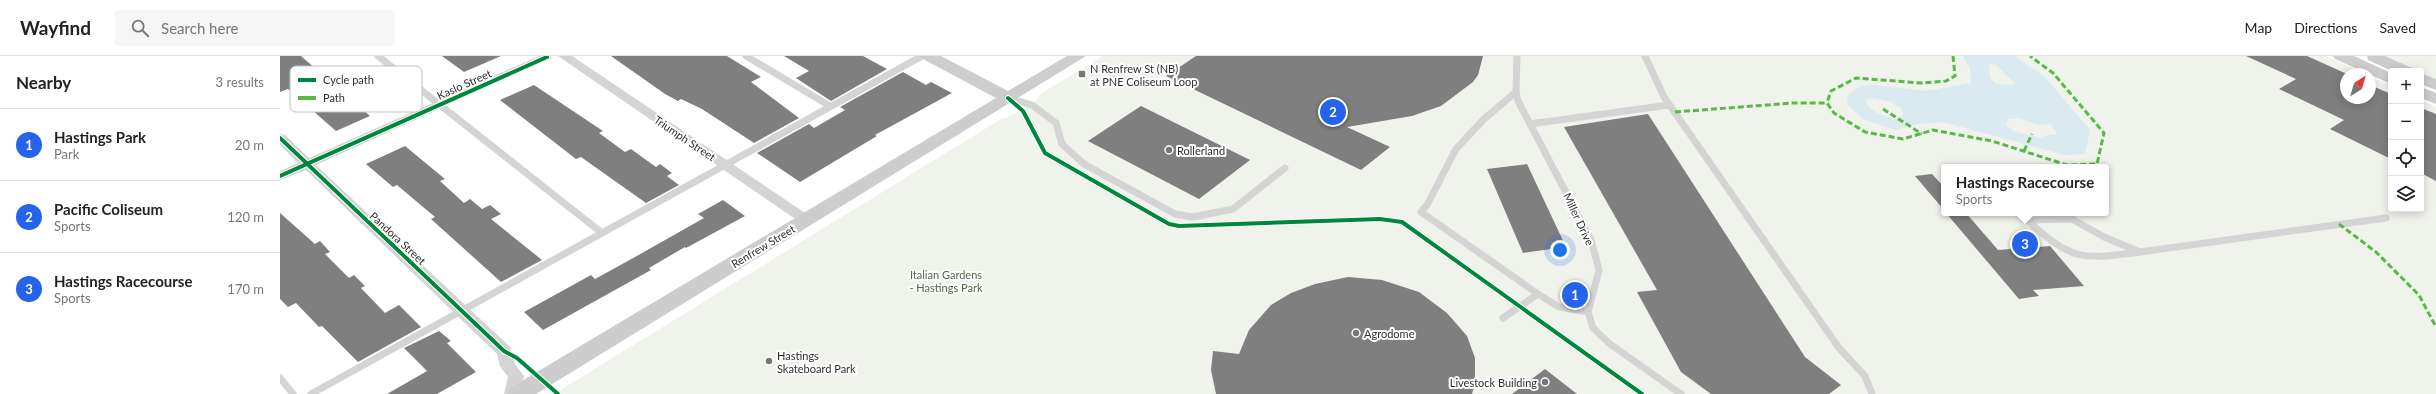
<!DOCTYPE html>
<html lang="en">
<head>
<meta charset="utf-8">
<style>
	body { margin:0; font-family:Lato,sans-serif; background:#f6f6f6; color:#222 }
	.controls { position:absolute; right:12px; top:12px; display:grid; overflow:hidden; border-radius:4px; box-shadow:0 2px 10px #0003 }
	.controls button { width:36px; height:36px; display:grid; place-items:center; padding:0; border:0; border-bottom:1px solid #e0e0e0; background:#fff; color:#222; font:20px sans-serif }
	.compass { position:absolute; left:2060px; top:12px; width:36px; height:36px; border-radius:50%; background:#fff; box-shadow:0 2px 10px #0003; rotate:37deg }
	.you { position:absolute; left:1280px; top:194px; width:14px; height:14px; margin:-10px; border:3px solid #fff; border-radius:50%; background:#1a73e8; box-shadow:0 0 0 6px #1a73e833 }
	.badge { display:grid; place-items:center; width:26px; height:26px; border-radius:50%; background:#2563eb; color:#fff; font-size:13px; font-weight:700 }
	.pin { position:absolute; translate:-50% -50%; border:2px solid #fff; box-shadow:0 1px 4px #0006 }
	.popup { position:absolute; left:1661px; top:108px; width:168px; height:52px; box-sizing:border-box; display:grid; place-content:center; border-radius:4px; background:#fff; filter:drop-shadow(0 1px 3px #0005); font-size:13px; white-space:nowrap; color:#767676 }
	.popup b { font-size:15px; color:#222 }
	.popup::after { content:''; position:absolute; left:50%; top:100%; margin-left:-8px; border:8px solid transparent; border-top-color:#fff }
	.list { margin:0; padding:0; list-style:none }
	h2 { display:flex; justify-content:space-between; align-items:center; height:52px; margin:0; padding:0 16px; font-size:17px }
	h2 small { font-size:13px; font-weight:400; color:#767676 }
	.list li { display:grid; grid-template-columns:26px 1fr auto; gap:12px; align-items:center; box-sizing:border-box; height:72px; padding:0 16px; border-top:1px solid #e0e0e0 }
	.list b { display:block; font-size:15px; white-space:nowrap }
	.list p { margin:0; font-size:13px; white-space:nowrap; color:#767676 }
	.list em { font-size:13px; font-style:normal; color:#767676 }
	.icon { flex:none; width:22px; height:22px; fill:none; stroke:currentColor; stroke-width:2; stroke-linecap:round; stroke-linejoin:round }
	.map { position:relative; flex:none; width:2156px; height:338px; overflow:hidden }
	header { display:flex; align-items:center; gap:24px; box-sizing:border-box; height:56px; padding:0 20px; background:#fff; border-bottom:1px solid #e0e0e0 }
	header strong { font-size:19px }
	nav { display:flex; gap:22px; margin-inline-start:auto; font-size:14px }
	.search { width:280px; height:36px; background:#f6f6f6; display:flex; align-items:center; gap:10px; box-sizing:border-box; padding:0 14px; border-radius:4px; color:#767676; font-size:15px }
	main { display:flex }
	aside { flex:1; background:#fff }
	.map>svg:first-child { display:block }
	.green { fill:#f0f2ec; fill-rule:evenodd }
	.water { fill:#dbe9f0; fill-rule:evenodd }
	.building { fill:#7f7f7f }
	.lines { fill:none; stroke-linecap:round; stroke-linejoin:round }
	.lane { stroke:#d4d4d4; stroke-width:7 }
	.street { fill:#d4d4d4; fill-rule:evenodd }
	.secondary { fill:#cdcdcd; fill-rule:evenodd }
	.quiet { stroke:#58b947; stroke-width:3; stroke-dasharray:6 3; stroke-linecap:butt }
	.cycleway-casing { stroke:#fff; stroke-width:6 }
	.cycleway { stroke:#00873e; stroke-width:4 }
	.poi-dot { fill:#787878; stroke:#fff; stroke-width:1.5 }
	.labels { text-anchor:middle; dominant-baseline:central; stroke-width:4; stroke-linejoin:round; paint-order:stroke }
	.poi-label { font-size:11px; fill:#2f2f2f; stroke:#fff; text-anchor:start }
	.street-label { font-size:11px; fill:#2f2f2f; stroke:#fff }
	.park-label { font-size:11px; fill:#546840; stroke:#fff }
	.key { fill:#fff; stroke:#c1c1c1; stroke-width:1 }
	.key-label { font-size:11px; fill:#2f2f2f }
</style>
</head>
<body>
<header>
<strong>Wayfind</strong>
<div class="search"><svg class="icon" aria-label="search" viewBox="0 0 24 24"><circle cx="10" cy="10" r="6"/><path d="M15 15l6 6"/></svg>Search here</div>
<nav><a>Map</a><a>Directions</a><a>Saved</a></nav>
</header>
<main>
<aside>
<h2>Nearby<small>3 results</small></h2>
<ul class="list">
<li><span class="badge">1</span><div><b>Hastings Park</b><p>Park</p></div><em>20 m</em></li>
<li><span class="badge">2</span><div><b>Pacific Coliseum</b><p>Sports</p></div><em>120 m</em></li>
<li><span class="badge">3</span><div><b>Hastings Racecourse</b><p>Sports</p></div><em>170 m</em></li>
</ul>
</aside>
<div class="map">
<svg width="2156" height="338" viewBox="0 0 2156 338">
	<rect width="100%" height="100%" fill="#fff"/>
	<g class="green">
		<path d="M823 0H2045L2085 18H2066V42H2090V20L2111 30V153H2141V44L2156 51V338H274L721 63 731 60 758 43 760 38ZM1664 111H1826V157H1664Z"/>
		<polygon points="2105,0 2156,0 2156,23"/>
	</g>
	<path class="water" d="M1683 0H1734L1765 21 1810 74 1805 98 1785 99 1663 66 1638 68 1615 74 1583 63 1567 48 1568 39 1581 30 1596 29 1646 35 1691 27 1690 13ZM1715 8 1735 27 1733 29 1716 28 1710 22 1709 9ZM1590 42 1612 46 1622 53 1623 59 1615 63C1605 60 1589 56 1585 44ZM1739 62 1758 69 1770 68 1778 78 1764 80 1761 82 1736 76 1726 69 1728 63Z"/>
	<g class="building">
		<polygon points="0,0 21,0 90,60 56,75 8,33 0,36"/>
		<polygon points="162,0 221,0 184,16"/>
		<polygon points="331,0 447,0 481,21 471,26 519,62 474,87 422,53 401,43 398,45 385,38"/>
		<polygon points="504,0 583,0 607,13 551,45 516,22 529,15"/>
		<polygon points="916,0 1203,0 1198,19 1193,26 1161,50 1132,60 1067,71 1110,91 1081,114 886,20"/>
		<polygon points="1966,0 2027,0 2067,18 2066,42 2090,42 2090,29 2111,38 2111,103 2050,73 2064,64 1999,33 2016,23"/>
		<polygon points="623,16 646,29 651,26 672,37 595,79 597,80 520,126 477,97 529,68 534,72 565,54 560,51"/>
		<polygon points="254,29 323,75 319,77 345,96 351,93 376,111 380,108 392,117 387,120 399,129 366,147 301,101 296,103 220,44"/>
		<polygon points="861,50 970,104 919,143 808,85"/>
		<polygon points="2141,52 2156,58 2156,125 2141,117"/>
		<polygon points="1368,58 1525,301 1561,329 1549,338 1431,338 1401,316 1357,236 1377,234 1284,71"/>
		<polygon points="125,90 165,123 160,125 184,147 190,143 202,153 210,149 221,158 211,163 262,204 221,226 151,163 155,161 130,140 117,129 113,131 86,108"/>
		<polygon points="1247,108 1286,191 1243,197 1207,113"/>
		<polygon points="1652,118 1664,131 1664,154 1635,120"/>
		<polygon points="443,144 465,160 406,192 405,191 369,212 371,214 263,274 244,256 311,219 315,223 355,201 424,162 418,158"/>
		<polygon points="0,157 35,188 40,185 50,196 45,198 69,222 74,219 85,230 81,232 105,257 119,249 141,271 78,306 42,270 39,271 16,247 8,251 0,243"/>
		<polygon points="1666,157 1686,157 1718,194 1770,190 1804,230 1753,234 1759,240 1739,243"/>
		<polygon points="1068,221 1102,224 1139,236 1167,257 1187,280 1195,302 1195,328 1192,338 936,338 931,314 933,295 959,298 969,274 991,249 1011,237 1035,228"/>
		<polygon points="159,275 171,285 167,287 196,316 157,338 107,338 147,315 124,292"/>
		<polygon points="1265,313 1297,338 1232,338"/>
	</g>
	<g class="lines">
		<g class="lane">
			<polyline points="98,0 322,177"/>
			<polyline points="466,0 550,50"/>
			<polyline points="1237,0 1236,36 1238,45 1311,184 1319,214 1308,256 1313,272 1330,288 1401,338"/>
			<polyline points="1365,0 1384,41 1559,292 1585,320 1592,338"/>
			<polyline points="1236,36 1204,63 1176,93 1147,149 1141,156 1258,238"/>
			<polyline points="728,42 752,49 776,67 782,88 804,108 895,158 913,161 953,153 1005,112"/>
			<polyline points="1250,68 1389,49"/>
			<path d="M1792 163 1824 181 1860 196C1801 204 1792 205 1747 164Z"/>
			<polyline points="1860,196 2106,162"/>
			<polyline points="1223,262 1258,238 1279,251 1308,256"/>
			<polyline points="0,322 13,338"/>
			<polyline points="31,338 642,0"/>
		</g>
		<g class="street">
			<polygon points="259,0 273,1 36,109 230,291 235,308 244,320 240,338 224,338 228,321 220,310 217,298 26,114 0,124 0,115 18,107 0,89 0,78 5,79 29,102"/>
			<polygon points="278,0 292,0 531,161 533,164 531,167 521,167"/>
		</g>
		<g class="secondary">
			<polygon points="641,0 661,0 728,35 787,0 806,0 256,338 227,338 230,332 716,42 643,3"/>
			<polygon points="2053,0 2074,0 2111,17 2111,28 2055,3"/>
			<polygon points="2087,0 2105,0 2132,12 2134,15 2112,15 2088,4"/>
			<polygon points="2141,17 2156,23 2156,34 2141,28"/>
			<polygon points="2141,31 2156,37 2156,48 2141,42"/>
		</g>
		<g class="quiet">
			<polyline points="1673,0 1675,20 1666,25 1641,27 1576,22 1551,35 1547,47 1554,57 1585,76 1623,83 1653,74 1712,85 1787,109 1817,108 1824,77 1773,17 1750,0"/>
			<polyline points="1603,53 1642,78"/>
			<polyline points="1395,56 1513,47 1547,47"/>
			<polyline points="1744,95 1752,78"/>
			<polyline points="2059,168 2096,196 2139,239 2156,271"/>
		</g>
		<defs>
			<g id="cycleway">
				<polyline points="728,42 743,55 765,97 889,168 899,170 1100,163 1122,166 1362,338"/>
				<polyline points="0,82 224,295 237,302 278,338"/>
				<polyline points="0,120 267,1"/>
			</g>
		</defs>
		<use href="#cycleway" class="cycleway-casing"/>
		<use href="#cycleway" class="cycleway"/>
	</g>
	<g class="poi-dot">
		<rect x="798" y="14" width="8" height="8" rx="2"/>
		<circle cx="889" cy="94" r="4"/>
		<circle cx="1076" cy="277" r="4"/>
		<circle cx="489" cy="305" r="4"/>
		<circle cx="1265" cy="326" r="4"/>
	</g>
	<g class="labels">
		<g class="poi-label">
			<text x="810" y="12">N Renfrew St (NB)<tspan x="810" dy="13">at PNE Coliseum Loop</tspan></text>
			<text x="897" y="94">Rollerland</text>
			<text x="1084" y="277">Agrodome</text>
			<text x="497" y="299">Hastings<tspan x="497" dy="13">Skateboard Park</tspan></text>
			<text x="1257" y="326" text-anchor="end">Livestock Building</text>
		</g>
		<g class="street-label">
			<text transform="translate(184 28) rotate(-24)">Kaslo Street</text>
			<text transform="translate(405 82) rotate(34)">Triumph Street</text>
			<text transform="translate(1299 163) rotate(65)">Miller Drive</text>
			<text transform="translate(118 182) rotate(43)">Pandora Street</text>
			<text transform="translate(483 190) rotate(-31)">Renfrew Street</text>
		</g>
		<g class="park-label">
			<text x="666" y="218">Italian Gardens<tspan x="666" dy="13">- Hastings Park</tspan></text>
		</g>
	</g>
	<rect x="10" y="10" width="132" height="46" rx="6" class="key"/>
	<rect x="18" y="22" width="18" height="4" fill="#00873e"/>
	<rect x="18" y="40" width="18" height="4" fill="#58b947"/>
	<g class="key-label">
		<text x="43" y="28">Cycle path</text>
		<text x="43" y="46">Path</text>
	</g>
</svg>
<div class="controls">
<button>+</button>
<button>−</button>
<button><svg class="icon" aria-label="locate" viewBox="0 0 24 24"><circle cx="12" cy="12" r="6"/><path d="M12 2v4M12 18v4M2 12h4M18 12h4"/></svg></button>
<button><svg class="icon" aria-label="layers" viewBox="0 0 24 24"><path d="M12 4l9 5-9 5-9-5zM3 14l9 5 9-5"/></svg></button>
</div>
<svg class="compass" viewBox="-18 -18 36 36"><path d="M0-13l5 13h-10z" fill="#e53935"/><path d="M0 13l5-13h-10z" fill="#767676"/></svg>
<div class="you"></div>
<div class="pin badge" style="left:1295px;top:239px">1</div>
<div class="pin badge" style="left:1053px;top:56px">2</div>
<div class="pin badge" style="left:1745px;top:188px">3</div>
<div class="popup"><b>Hastings Racecourse</b>Sports</div>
</div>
</main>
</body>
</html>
